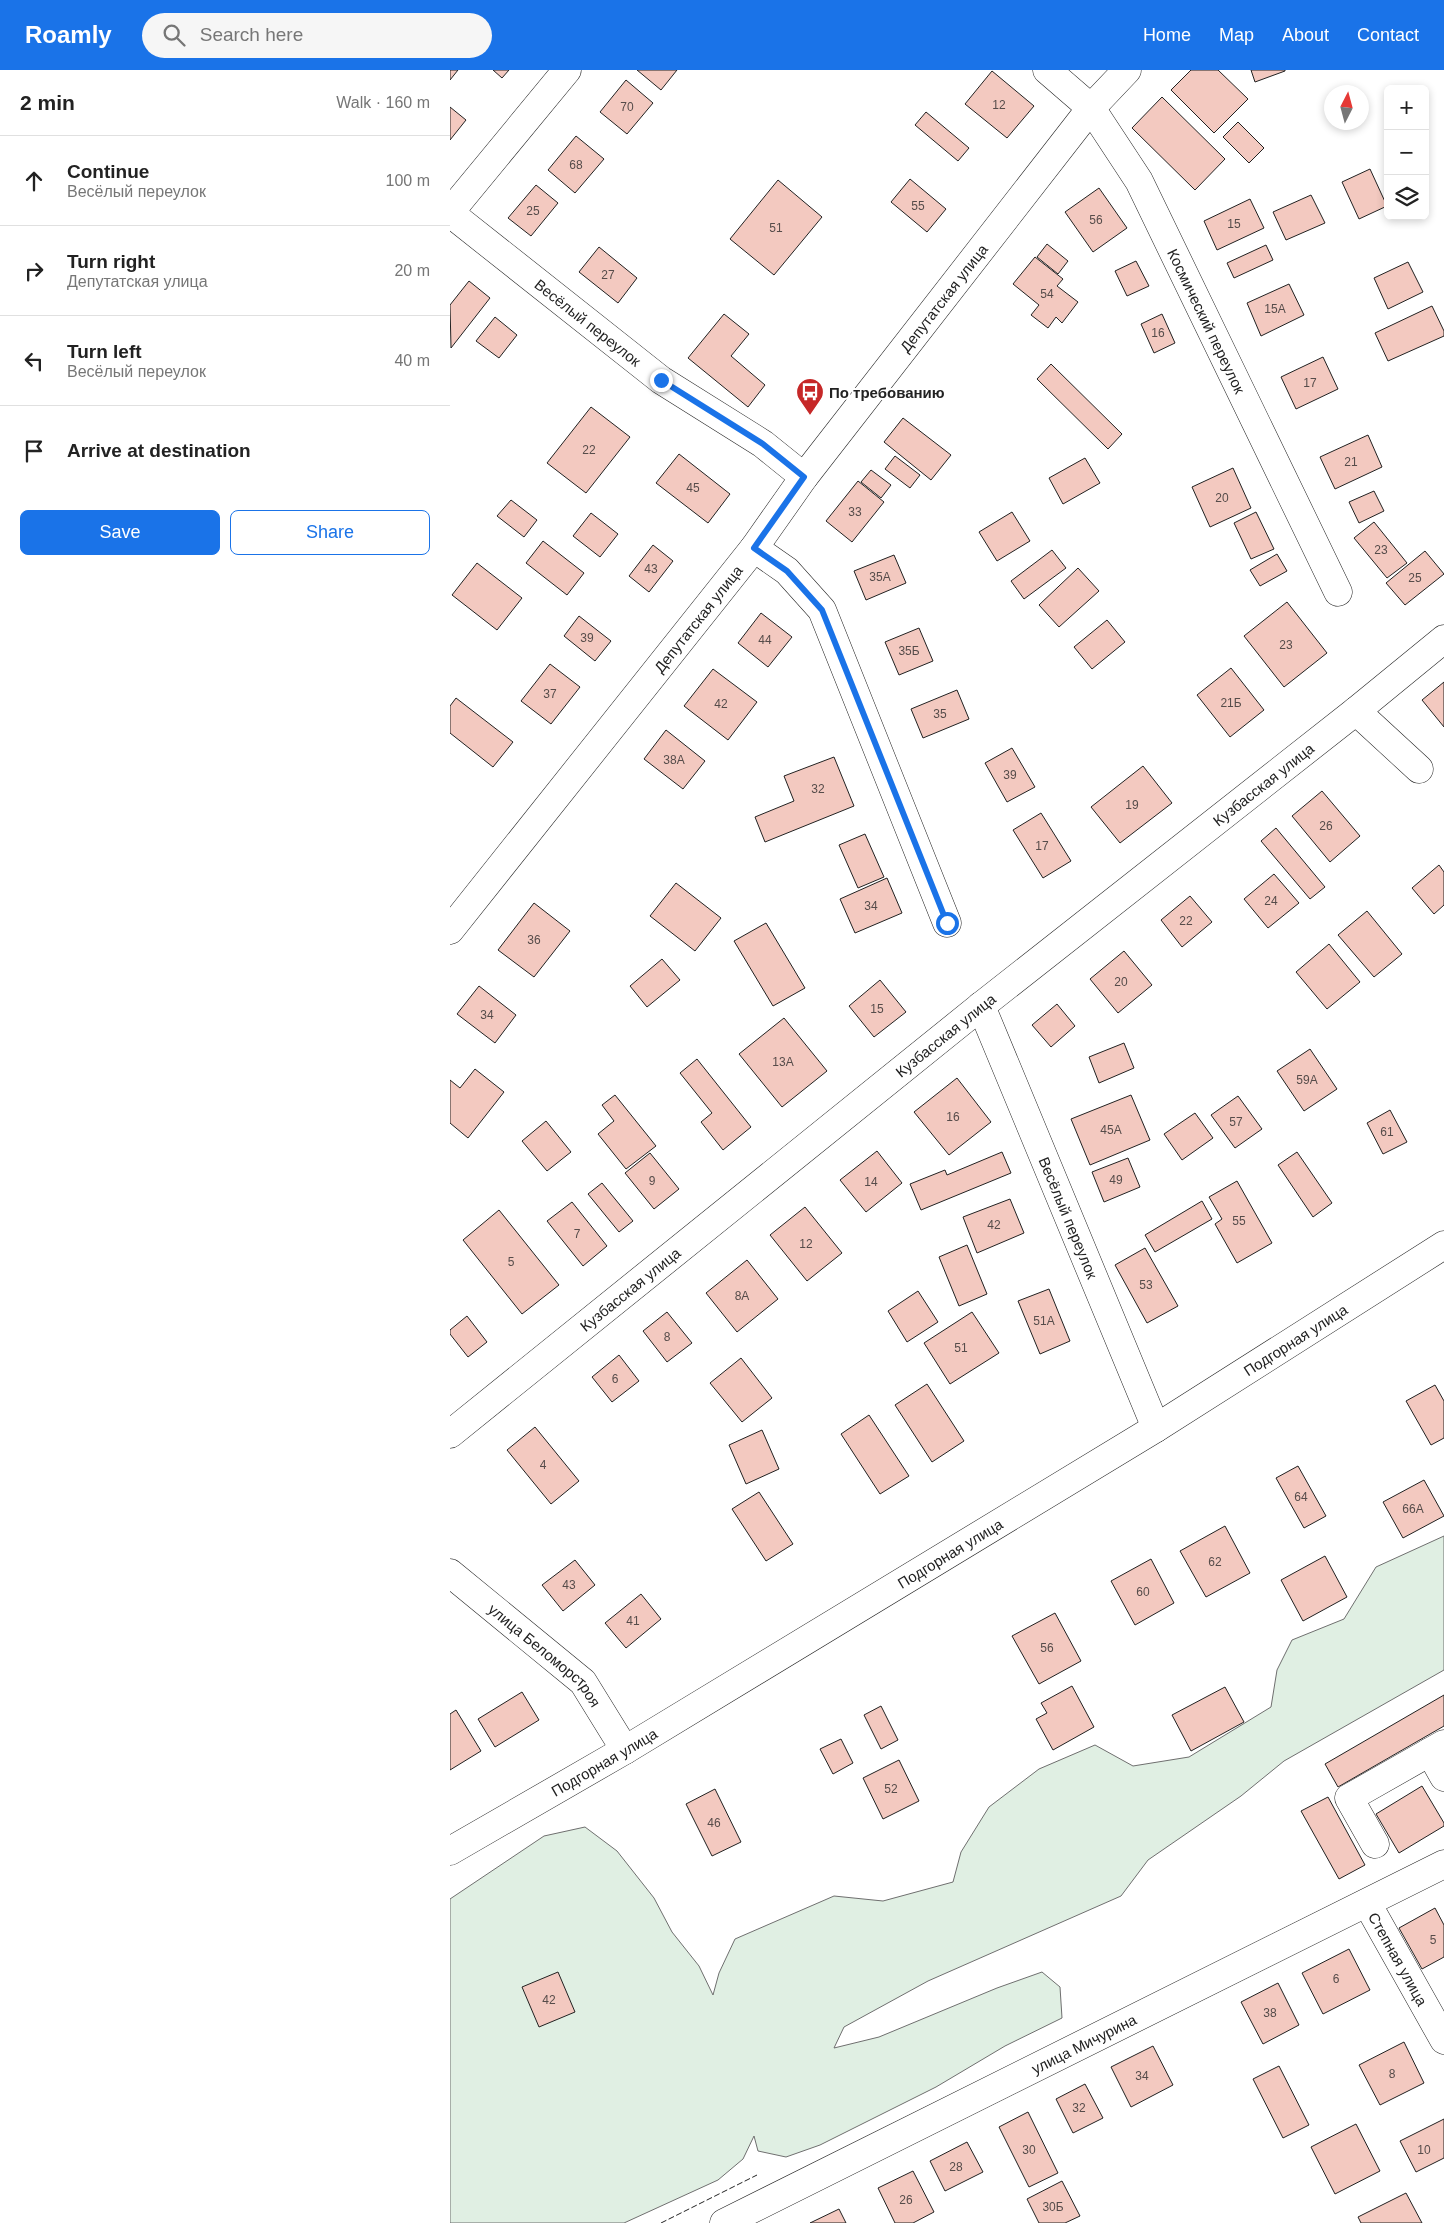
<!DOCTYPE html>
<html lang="en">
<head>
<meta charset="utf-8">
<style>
	body { margin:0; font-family:Arial,sans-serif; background:#f6f6f6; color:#222 }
	.controls { position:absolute; right:15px; top:15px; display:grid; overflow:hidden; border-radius:8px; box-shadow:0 2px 8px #0003 }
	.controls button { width:45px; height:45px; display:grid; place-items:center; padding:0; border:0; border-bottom:1px solid #e0e0e0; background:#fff; color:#222; font:25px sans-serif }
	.compass { position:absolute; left:874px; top:15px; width:45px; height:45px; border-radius:50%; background:#fff; box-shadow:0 2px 8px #0003; rotate:6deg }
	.stop { position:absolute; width:15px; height:15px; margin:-11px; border:4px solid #1a73e8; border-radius:50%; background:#fff }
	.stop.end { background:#1a73e8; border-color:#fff; box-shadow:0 1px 5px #0008 }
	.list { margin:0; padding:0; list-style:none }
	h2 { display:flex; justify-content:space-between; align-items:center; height:65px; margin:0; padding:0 20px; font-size:21px }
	h2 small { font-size:16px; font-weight:400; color:#767676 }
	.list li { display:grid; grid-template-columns:32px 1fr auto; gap:15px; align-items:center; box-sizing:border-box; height:90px; padding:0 20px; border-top:1px solid #e0e0e0 }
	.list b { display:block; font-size:19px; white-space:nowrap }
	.list p { margin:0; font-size:16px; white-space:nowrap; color:#767676 }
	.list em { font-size:16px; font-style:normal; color:#767676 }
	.actions { display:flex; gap:10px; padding:15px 20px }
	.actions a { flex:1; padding:11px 0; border:1px solid #1a73e8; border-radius:8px; text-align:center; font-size:18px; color:#1a73e8 }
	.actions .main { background:#1a73e8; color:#fff }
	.icon { flex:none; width:28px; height:28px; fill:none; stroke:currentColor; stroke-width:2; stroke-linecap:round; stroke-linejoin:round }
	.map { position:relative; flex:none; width:994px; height:2153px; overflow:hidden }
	header { display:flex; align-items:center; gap:30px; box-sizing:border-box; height:70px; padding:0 25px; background:#1a73e8; color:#fff }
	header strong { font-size:24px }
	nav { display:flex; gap:28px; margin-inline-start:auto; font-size:18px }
	.search { width:350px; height:45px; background:#f6f6f6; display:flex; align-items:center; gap:12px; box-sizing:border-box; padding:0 18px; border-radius:28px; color:#767676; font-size:19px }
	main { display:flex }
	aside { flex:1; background:#fff }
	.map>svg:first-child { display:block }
	.green { fill:#e0efe3; stroke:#6f6f6f }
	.building { fill:#f3c9c0; stroke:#222 }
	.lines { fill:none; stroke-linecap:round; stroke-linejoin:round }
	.minor-casing { stroke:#222; stroke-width:29 }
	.minor { stroke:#fff; stroke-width:28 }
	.fence { stroke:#222; stroke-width:1; stroke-dasharray:6 2.5; stroke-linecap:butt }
	.route { stroke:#1a73e8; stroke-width:6 }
	.labels { text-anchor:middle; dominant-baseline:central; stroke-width:4; stroke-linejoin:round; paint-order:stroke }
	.number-label { font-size:12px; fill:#564c4a }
	.street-label { font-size:15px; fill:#222; stroke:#fff }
	.poi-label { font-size:15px; font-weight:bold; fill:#222; stroke:#fff; text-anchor:start }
</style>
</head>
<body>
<header>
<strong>Roamly</strong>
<div class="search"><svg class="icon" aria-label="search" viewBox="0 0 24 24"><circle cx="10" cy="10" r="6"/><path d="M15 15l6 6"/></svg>Search here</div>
<nav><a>Home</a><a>Map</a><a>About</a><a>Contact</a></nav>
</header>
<main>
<aside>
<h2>2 min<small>Walk · 160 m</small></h2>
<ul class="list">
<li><svg class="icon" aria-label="ahead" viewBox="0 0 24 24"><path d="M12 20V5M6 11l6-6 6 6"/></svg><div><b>Continue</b><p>Весёлый переулок</p></div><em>100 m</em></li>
<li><svg class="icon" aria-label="right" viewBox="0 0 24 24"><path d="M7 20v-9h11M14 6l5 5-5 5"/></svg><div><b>Turn right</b><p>Депутатская улица</p></div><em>20 m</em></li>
<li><svg class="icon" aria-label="left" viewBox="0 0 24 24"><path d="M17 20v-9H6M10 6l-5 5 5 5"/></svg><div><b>Turn left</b><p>Весёлый переулок</p></div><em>40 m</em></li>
<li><svg class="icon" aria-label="arrive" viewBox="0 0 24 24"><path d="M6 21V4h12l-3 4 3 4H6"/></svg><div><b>Arrive at destination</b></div></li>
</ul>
<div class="actions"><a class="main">Save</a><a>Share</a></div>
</aside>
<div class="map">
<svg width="994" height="2153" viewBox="0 0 994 2153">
	<rect width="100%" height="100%" fill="#fff"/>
	<polygon class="green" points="994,1466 994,1600 834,1691 791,1726 698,1790 671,1826 478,1911 394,1957 384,1978 429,1967 547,1918 592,1902 610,1917 612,1948 555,1976 486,2017 370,2075 336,2087 308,2081 304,2066 293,2089 268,2110 174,2153 0,2153 0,1829 94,1766 135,1757 167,1781 204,1828 222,1862 249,1896 263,1925 269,1903 285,1869 384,1826 433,1831 503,1812 511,1782 539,1737 589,1699 645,1675 683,1696 739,1687 821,1637 827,1600 842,1570 894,1549 926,1497"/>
	<g class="building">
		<polygon points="0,0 8,0 0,10"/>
		<polygon points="43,0 59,0 52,8"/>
		<polygon points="187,0 227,0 211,20"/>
		<polygon points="741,0 768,0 798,29 764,63 721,20"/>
		<polygon points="801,0 835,0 835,1 805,12"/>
		<polygon points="542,1 584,36 557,68 515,34"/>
		<polygon points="176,10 203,33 177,64 150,42"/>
		<polygon points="712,27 775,89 745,120 682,58"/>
		<polygon points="0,37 16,50 0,70"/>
		<polygon points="476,42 519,78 508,91 465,55"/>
		<polygon points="788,52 814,78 799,93 773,67"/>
		<polygon points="126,66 154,89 125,123 98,100"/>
		<polygon points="920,99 937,136 909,149 892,112"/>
		<polygon points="460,109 496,139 477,162 441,132"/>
		<polygon points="328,110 372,147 324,205 280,169"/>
		<polygon points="86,115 108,133 81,166 58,148"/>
		<polygon points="649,118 677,158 643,182 615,142"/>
		<polygon points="861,125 875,153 836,170 823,142"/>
		<polygon points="800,129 814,158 767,180 754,151"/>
		<polygon points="597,174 618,191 608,204 587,187"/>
		<polygon points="816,175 823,190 784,208 777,193"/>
		<polygon points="149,177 187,208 168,233 129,202"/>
		<polygon points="585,187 613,209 607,216 628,232 612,253 606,247 598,258 581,245 589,235 563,214"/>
		<polygon points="686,191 699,216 677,226 665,201"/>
		<polygon points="958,192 973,222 938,239 924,208"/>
		<polygon points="19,211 40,228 1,278 0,235"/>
		<polygon points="839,214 854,245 811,266 797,233"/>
		<polygon points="982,236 994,261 994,266 938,291 925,263"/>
		<polygon points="274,244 299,264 281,286 315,315 298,337 238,288"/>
		<polygon points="712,244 725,273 704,283 691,254"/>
		<polygon points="45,247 67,265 49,288 26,271"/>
		<polygon points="873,287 888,319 846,339 831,307"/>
		<polygon points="601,294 672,364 658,379 587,309"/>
		<polygon points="141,337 180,367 136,423 97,393"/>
		<polygon points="453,348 501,385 481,410 434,372"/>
		<polygon points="918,365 932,397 885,419 870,387"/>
		<polygon points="229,384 280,424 258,453 206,413"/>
		<polygon points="445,386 470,405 460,418 435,399"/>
		<polygon points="635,388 650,413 613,434 599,408"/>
		<polygon points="783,398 801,438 760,457 742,417"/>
		<polygon points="421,400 441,415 431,428 411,412"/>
		<polygon points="408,411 434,432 402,472 376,451"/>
		<polygon points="924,421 934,441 909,453 899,432"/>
		<polygon points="61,430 87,450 74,467 47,446"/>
		<polygon points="562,442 580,471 547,491 529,462"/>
		<polygon points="806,442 824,479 801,489 784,453"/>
		<polygon points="141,443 168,464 150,487 123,466"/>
		<polygon points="924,452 957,493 937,508 904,468"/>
		<polygon points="93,471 134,503 117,525 76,493"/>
		<polygon points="203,475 223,491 199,522 179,506"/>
		<polygon points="602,480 616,498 574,529 561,511"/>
		<polygon points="975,481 994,504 955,535 936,513"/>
		<polygon points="827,484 837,501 810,516 800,500"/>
		<polygon points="444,485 456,513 416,530 404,501"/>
		<polygon points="27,493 72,528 47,560 2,525"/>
		<polygon points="628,498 649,521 609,557 589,535"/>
		<polygon points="837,532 877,583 834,617 794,566"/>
		<polygon points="311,543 342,567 318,597 288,573"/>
		<polygon points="129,546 161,571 145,591 114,566"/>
		<polygon points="657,550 675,572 642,599 624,577"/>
		<polygon points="469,558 483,591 449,605 435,572"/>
		<polygon points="100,594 130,617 101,654 71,631"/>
		<polygon points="781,598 814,640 780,667 747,625"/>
		<polygon points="263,599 307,632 278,670 234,636"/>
		<polygon points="994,612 994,657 972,630"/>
		<polygon points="507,620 519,649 473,668 461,639"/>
		<polygon points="6,628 63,672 43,697 0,663 0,636"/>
		<polygon points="216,660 255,691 233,719 194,689"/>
		<polygon points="562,678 585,717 557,732 535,693"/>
		<polygon points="384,687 404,736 315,772 305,747 344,731 334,706"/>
		<polygon points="693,696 722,733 670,773 641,737"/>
		<polygon points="872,721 910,766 880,792 842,746"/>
		<polygon points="591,743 621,791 593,808 563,760"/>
		<polygon points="826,758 875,817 860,829 811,771"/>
		<polygon points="415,764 434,807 408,818 389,775"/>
		<polygon points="989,795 994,802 994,835 984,844 962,818"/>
		<polygon points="824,804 849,833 818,858 794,829"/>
		<polygon points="437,808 452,843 405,863 390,829"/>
		<polygon points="226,813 271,848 245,881 200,846"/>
		<polygon points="740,826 762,852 732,877 711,850"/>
		<polygon points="84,833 120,861 84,907 48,880"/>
		<polygon points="917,841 952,884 924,907 888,865"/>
		<polygon points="316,853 355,918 323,936 284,871"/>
		<polygon points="879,874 910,912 877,939 846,902"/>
		<polygon points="674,881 702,915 668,943 640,909"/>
		<polygon points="212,889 230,910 197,937 180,916"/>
		<polygon points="430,910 456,942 424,967 399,936"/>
		<polygon points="29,916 66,945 45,973 7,944"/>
		<polygon points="607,934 625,956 601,977 582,955"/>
		<polygon points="334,948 377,1001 332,1037 289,984"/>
		<polygon points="674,973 684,998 649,1013 639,987"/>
		<polygon points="860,979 887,1019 854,1041 827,1001"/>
		<polygon points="247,989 301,1057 273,1080 251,1052 262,1043 230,1003"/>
		<polygon points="25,999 54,1022 18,1068 0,1053 0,1010 10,1018"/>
		<polygon points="507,1008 541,1052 499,1085 464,1042"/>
		<polygon points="165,1025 206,1076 176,1099 148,1064 164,1051 152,1035"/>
		<polygon points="681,1025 700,1070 640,1095 621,1049"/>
		<polygon points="788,1026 812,1059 785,1078 761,1045"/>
		<polygon points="940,1040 957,1072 933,1084 917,1053"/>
		<polygon points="745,1043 763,1068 732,1090 714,1064"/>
		<polygon points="96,1051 121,1082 97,1101 72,1071"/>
		<polygon points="427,1081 452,1113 416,1142 390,1110"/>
		<polygon points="552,1082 561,1103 471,1140 460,1114 495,1100 497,1105"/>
		<polygon points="847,1082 882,1133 863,1147 828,1095"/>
		<polygon points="200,1083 229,1119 204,1139 175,1103"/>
		<polygon points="678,1088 690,1117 654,1132 642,1102"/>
		<polygon points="787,1111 822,1173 787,1193 765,1154 772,1149 759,1127"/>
		<polygon points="152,1113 183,1151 169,1162 138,1124"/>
		<polygon points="560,1129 574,1163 527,1183 513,1147"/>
		<polygon points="752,1131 762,1149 705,1182 695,1165"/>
		<polygon points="122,1132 157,1176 133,1196 97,1151"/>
		<polygon points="355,1137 392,1183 357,1211 320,1165"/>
		<polygon points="49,1140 109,1215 72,1244 13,1170"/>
		<polygon points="517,1175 537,1224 509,1236 489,1187"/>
		<polygon points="695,1178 728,1236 697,1253 665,1195"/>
		<polygon points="297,1190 328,1229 287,1262 256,1223"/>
		<polygon points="599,1219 620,1271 590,1284 568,1231"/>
		<polygon points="468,1221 488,1252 457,1272 438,1241"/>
		<polygon points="217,1242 242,1273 217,1292 193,1261"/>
		<polygon points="522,1242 549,1283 500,1314 474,1273"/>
		<polygon points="17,1246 37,1272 18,1287 0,1264 0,1260"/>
		<polygon points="169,1285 189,1311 162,1332 142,1307"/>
		<polygon points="291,1288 322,1328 292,1352 260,1313"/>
		<polygon points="477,1314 514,1371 482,1392 445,1335"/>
		<polygon points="985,1315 994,1331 994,1368 981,1375 956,1331"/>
		<polygon points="419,1345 459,1406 430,1424 391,1364"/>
		<polygon points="85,1357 129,1411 101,1434 57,1380"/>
		<polygon points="312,1360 329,1399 296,1414 279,1375"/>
		<polygon points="848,1396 876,1446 854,1458 826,1408"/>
		<polygon points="974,1410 994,1446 953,1468 933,1432"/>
		<polygon points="309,1422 343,1474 316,1491 282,1439"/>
		<polygon points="775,1456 800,1503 756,1527 730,1481"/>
		<polygon points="875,1486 897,1527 853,1551 831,1510"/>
		<polygon points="701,1489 724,1533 685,1555 661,1511"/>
		<polygon points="125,1490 145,1515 113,1541 92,1515"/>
		<polygon points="191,1524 211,1549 176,1578 155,1553"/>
		<polygon points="605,1543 631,1591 589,1614 562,1566"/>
		<polygon points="622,1616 644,1657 603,1680 586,1649 597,1643 591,1633"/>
		<polygon points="775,1617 794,1652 741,1681 722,1645"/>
		<polygon points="72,1622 89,1650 45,1677 28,1649"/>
		<polygon points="994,1625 994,1656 888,1717 875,1694"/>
		<polygon points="431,1636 448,1670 431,1679 414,1645"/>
		<polygon points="6,1640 31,1681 0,1700 0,1644"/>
		<polygon points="391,1669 403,1693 383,1704 370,1679"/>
		<polygon points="449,1690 469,1731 433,1749 413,1708"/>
		<polygon points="972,1716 994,1753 994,1756 949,1783 926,1744"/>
		<polygon points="265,1719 291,1772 262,1786 236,1734"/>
		<polygon points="878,1727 915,1795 889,1809 851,1741"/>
		<polygon points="985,1838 994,1855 994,1887 972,1899 949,1858"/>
		<polygon points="899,1879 920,1920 873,1944 852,1903"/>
		<polygon points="108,1902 125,1942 89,1957 72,1917"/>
		<polygon points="828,1913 849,1955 813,1974 791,1932"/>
		<polygon points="954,1972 974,2013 930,2035 909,1995"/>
		<polygon points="703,1976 723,2015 681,2037 661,1997"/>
		<polygon points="829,1996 859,2055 833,2068 803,2009"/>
		<polygon points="635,2014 653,2048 623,2063 606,2029"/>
		<polygon points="578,2042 608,2103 579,2117 549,2057"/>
		<polygon points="994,2049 994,2088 966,2102 950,2071"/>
		<polygon points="906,2054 930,2101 885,2124 861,2077"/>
		<polygon points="517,2072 533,2102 495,2121 480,2091"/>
		<polygon points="463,2101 484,2142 463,2153 445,2153 428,2118"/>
		<polygon points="612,2111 630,2146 615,2153 589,2153 577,2129"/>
		<polygon points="956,2123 972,2153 911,2153 908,2147"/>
		<polygon points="389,2139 396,2153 360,2153"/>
	</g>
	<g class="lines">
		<defs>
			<g id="minor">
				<path id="s1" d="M597 0 641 38 689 111 888 522"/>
				<polyline points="0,142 117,0"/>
				<path id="s2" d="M0 143 211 310 313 374 354 407"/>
				<polyline points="304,478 337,501 372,540 497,853"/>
				<polyline points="906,641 969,699"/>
				<path id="s3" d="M0 860 304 478 354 407 641 38 677 0"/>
				<path id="s4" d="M531 936 706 1358"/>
				<path id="s5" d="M0 1364 531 936 906 641 994 569"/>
				<path id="s6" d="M0 1503 133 1612 175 1680"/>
				<polyline points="980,1682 994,1707"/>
				<polyline points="925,1774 899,1728 994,1674"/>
				<path id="s7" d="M0 1781 175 1680 706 1358 994 1175"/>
				<path id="s8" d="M917 1833 994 1970"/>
				<path id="s9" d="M274 2153 994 1794"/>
			</g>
		</defs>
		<use href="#minor" class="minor-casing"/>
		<use href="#minor" class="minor"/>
		<polyline class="fence" points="211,2153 307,2105"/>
	</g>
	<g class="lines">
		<polyline class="route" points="211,310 313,374 354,407 304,478 337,501 372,540 497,853"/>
	</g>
	<defs>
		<symbol id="bus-pin" viewBox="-11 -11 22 30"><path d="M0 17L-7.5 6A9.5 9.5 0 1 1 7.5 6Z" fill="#c62828" stroke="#fff"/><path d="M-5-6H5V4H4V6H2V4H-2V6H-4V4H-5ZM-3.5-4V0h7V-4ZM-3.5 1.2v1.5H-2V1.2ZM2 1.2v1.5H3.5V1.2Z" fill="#fff"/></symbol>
	</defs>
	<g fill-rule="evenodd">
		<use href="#bus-pin" x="344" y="306" width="32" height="43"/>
	</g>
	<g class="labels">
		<g class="number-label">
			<text x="549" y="35">12</text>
			<text x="177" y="37">70</text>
			<text x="126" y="95">68</text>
			<text x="468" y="136">55</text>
			<text x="83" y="141">25</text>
			<text x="646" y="150">56</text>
			<text x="784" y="154">15</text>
			<text x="326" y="158">51</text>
			<text x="158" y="205">27</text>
			<text x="597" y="224">54</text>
			<text x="825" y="239">15А</text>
			<text x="708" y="263">16</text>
			<text x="860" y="313">17</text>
			<text x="139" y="380">22</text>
			<text x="901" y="392">21</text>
			<text x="243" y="418">45</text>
			<text x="772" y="428">20</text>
			<text x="405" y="442">33</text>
			<text x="931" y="480">23</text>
			<text x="201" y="499">43</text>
			<text x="430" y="507">35А</text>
			<text x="965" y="508">25</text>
			<text x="137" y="568">39</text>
			<text x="315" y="570">44</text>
			<text x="836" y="575">23</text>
			<text x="459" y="581">35Б</text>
			<text x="100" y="624">37</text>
			<text x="781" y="633">21Б</text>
			<text x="271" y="634">42</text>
			<text x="490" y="644">35</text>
			<text x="224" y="690">38А</text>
			<text x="560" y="705">39</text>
			<text x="368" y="719">32</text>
			<text x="682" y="735">19</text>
			<text x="876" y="756">26</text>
			<text x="592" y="776">17</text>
			<text x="821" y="831">24</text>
			<text x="421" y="836">34</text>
			<text x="736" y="851">22</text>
			<text x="84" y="870">36</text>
			<text x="671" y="912">20</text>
			<text x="427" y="939">15</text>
			<text x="37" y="945">34</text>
			<text x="333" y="992">13А</text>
			<text x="857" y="1010">59А</text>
			<text x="503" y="1047">16</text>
			<text x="786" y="1052">57</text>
			<text x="661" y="1060">45А</text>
			<text x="937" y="1062">61</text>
			<text x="666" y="1110">49</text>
			<text x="202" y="1111">9</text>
			<text x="421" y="1112">14</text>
			<text x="789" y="1151">55</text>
			<text x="544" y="1155">42</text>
			<text x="127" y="1164">7</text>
			<text x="356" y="1174">12</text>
			<text x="61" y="1192">5</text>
			<text x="696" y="1215">53</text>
			<text x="292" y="1226">8А</text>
			<text x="594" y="1251">51А</text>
			<text x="217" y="1267">8</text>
			<text x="511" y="1278">51</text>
			<text x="165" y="1309">6</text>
			<text x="93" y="1395">4</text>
			<text x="851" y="1427">64</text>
			<text x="963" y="1439">66А</text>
			<text x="765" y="1492">62</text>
			<text x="119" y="1515">43</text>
			<text x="693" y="1522">60</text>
			<text x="183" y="1551">41</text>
			<text x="597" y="1578">56</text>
			<text x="441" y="1719">52</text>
			<text x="264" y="1753">46</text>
			<text x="983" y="1870">5</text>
			<text x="886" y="1909">6</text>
			<text x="99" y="1930">42</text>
			<text x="820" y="1943">38</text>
			<text x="942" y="2004">8</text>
			<text x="692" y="2006">34</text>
			<text x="629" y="2038">32</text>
			<text x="579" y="2080">30</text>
			<text x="974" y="2080">10</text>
			<text x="506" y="2097">28</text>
			<text x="456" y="2130">26</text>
			<text x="603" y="2137">30Б</text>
		</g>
		<g class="street-label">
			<text stroke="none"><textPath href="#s3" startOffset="802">Депутатская улица</textPath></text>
			<text stroke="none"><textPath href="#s1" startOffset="301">Космический переулок</textPath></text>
			<text stroke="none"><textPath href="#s2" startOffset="176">Весёлый переулок</textPath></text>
			<text stroke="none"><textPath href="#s3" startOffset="398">Депутатская улица</textPath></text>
			<text stroke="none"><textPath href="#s5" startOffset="1041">Кузбасская улица</textPath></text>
			<text stroke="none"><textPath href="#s5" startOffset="636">Кузбасская улица</textPath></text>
			<text stroke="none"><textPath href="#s4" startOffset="229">Весёлый переулок</textPath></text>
			<text stroke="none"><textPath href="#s5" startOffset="231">Кузбасская улица</textPath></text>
			<text stroke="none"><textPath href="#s7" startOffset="988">Подгорная улица</textPath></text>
			<text stroke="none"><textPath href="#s7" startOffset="582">Подгорная улица</textPath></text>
			<text stroke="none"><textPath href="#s6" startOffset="126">улица Беломорстроя</textPath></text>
			<text stroke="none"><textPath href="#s7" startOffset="178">Подгорная улица</textPath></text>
			<text stroke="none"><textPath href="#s8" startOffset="64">Степная улица</textPath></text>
			<text stroke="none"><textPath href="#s9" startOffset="402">улица Мичурина</textPath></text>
		</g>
		<g class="poi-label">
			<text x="379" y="322">По требованию</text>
		</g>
	</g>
</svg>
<div class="controls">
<button>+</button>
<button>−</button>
<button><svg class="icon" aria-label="layers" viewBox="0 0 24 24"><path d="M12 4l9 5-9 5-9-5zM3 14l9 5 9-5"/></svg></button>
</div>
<svg class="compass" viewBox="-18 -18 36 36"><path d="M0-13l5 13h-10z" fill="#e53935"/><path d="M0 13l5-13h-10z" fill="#767676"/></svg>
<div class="stop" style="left:497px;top:853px"></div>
<div class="stop end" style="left:211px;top:310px"></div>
</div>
</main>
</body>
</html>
